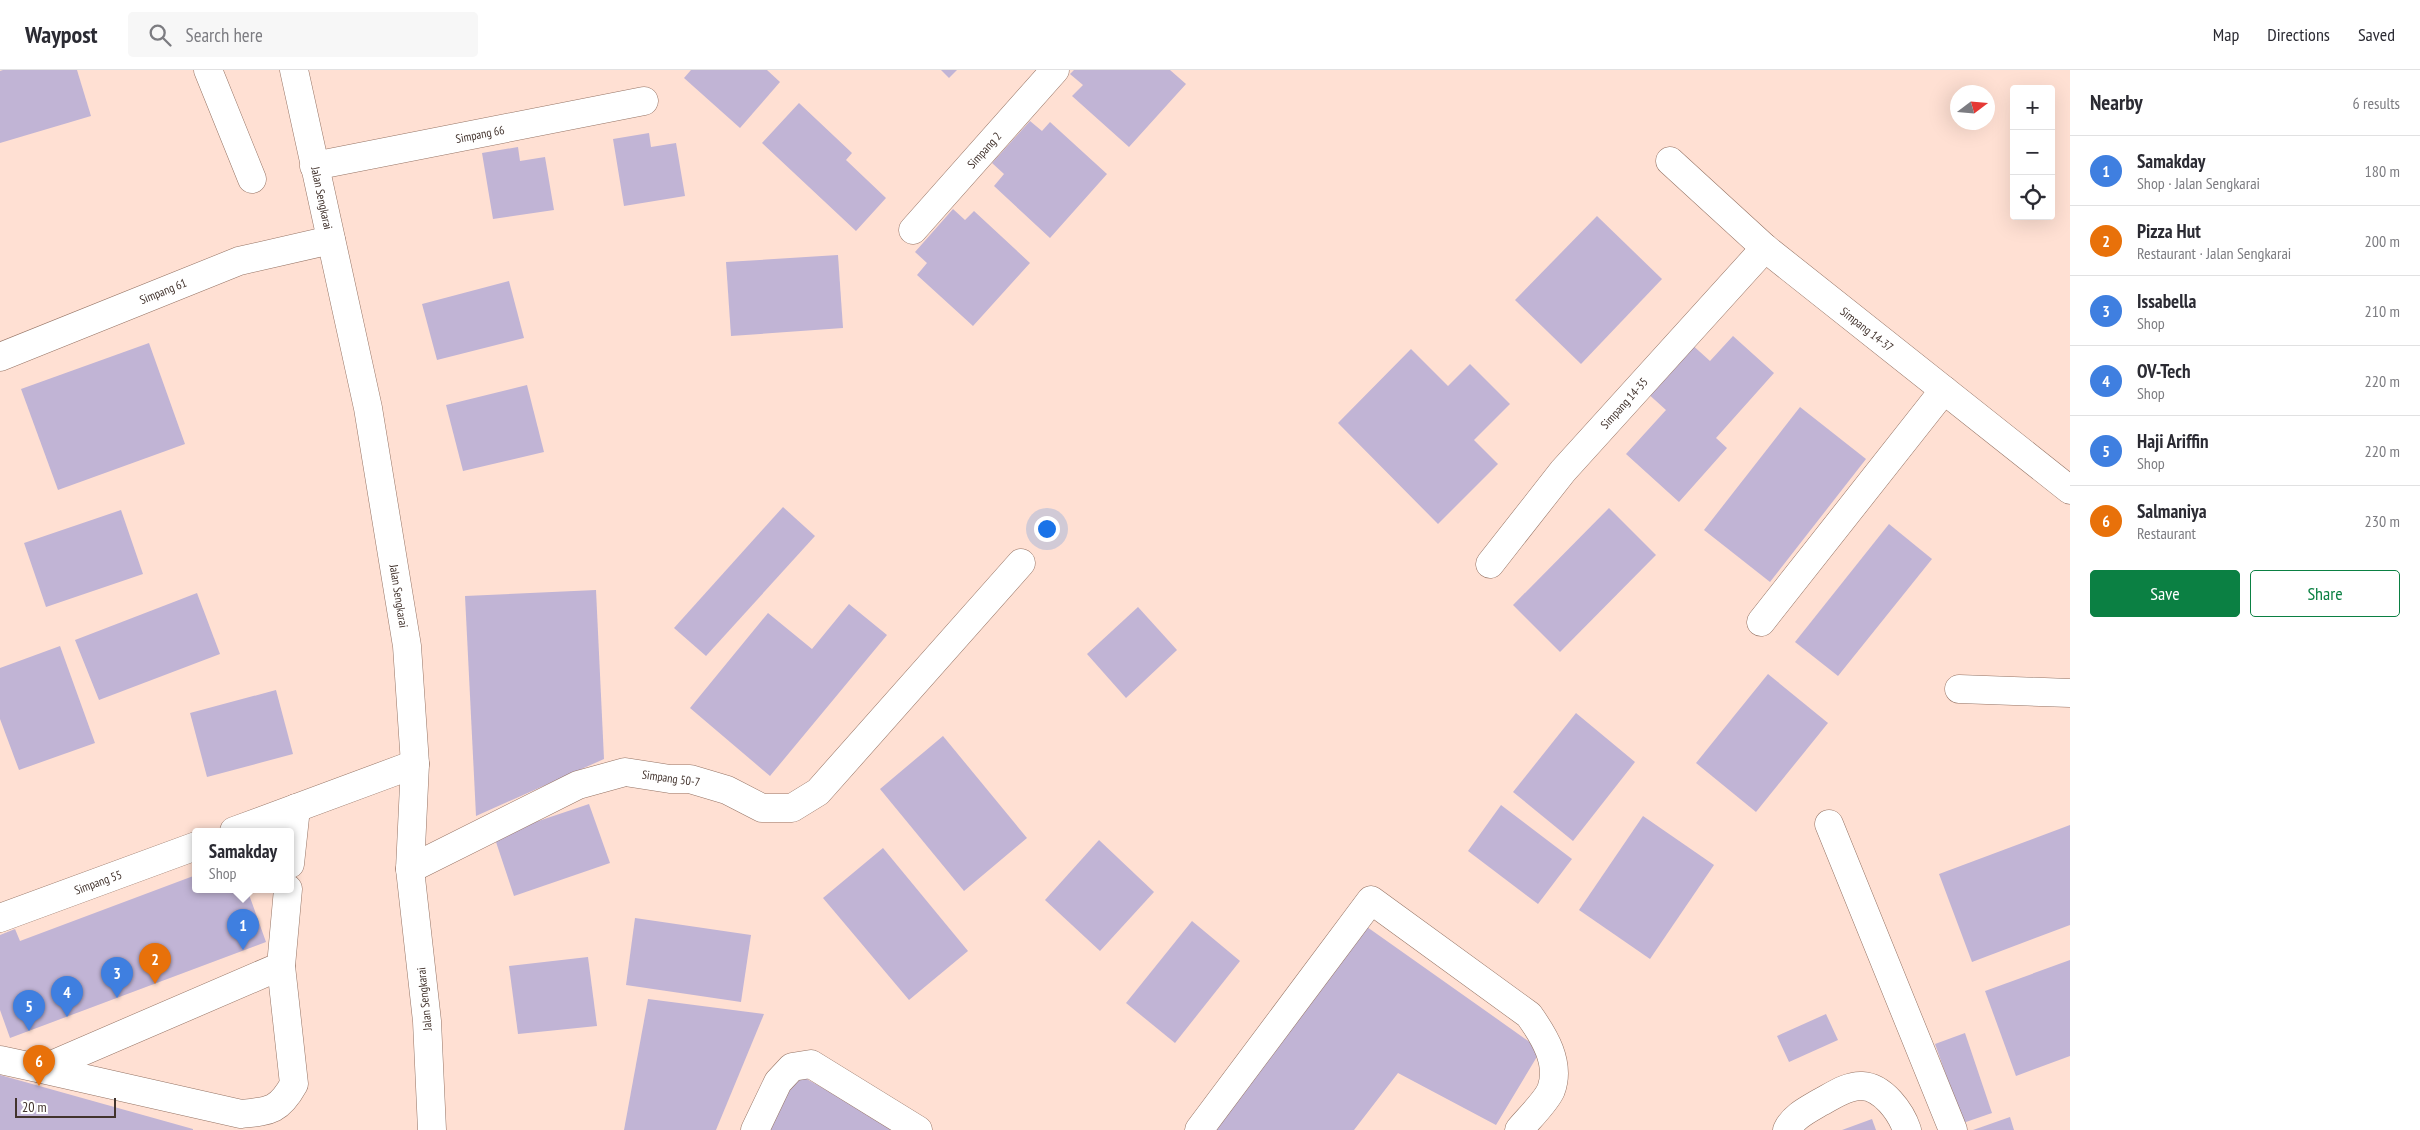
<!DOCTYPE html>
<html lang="en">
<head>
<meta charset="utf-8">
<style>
	body { margin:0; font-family:"PT Sans Narrow",sans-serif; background:#f7f7f7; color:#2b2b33 }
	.controls { position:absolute; right:15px; top:15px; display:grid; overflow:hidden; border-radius:5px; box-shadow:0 5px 20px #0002 }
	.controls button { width:45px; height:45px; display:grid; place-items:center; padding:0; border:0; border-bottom:1px solid #e1e1e2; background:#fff; color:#2b2b33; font:25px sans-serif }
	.compass { position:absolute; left:1950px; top:15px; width:45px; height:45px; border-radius:50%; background:#fff; box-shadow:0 5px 20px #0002; rotate:74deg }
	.scale { position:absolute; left:15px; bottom:12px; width:101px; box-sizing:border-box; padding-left:5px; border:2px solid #42332d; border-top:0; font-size:14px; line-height:18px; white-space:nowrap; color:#42332d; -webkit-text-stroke:4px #fff; paint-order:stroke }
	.you { position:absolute; left:1046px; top:458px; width:18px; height:18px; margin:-12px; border:4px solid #fff; border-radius:50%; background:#1a73e8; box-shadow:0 0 0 8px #1a73e833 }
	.badge { display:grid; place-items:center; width:32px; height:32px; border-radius:50%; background:#0b8043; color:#fff; font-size:16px; font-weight:700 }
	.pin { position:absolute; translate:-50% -41px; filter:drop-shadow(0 1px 2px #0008) }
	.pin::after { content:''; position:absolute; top:26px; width:18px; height:15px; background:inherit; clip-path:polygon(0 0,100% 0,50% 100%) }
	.popup { position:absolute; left:192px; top:758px; width:102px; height:65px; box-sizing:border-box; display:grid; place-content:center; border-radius:5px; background:#fff; filter:drop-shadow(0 1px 4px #0005); font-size:16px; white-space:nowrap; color:#7c7c81 }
	.popup b { font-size:19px; color:#2b2b33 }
	.popup::after { content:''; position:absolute; left:50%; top:100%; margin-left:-10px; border:10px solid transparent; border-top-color:#fff }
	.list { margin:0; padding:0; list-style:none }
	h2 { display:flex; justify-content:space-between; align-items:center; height:65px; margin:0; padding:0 20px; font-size:21px }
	h2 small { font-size:16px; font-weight:400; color:#7c7c81 }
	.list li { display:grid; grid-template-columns:32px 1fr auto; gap:15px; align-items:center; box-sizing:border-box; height:70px; padding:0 20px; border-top:1px solid #e1e1e2 }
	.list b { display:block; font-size:19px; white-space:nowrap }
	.list p { margin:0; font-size:16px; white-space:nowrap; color:#7c7c81 }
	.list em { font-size:16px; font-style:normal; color:#7c7c81 }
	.actions { display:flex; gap:10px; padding:15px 20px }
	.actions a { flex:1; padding:11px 0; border:1px solid #0b8043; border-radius:5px; text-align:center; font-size:18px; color:#0b8043 }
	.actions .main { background:#0b8043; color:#fff }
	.icon { flex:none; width:28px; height:28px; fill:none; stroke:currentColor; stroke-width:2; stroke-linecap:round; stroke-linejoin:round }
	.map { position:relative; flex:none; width:2070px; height:1060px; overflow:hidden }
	header { display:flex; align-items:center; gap:30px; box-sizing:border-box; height:70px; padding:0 25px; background:#fff; border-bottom:1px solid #e1e1e2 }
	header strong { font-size:24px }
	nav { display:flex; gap:28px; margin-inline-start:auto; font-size:18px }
	.search { width:350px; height:45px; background:#f7f7f7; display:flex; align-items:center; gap:12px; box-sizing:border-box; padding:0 18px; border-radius:5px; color:#7c7c81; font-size:19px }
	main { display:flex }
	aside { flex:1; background:#fff }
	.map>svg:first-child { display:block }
	.building { fill:#c1b4d5 }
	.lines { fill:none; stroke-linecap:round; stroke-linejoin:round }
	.minor-casing { stroke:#957364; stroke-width:29 }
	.major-casing { stroke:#957364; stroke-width:29 }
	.minor { stroke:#fff; stroke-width:28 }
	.major { stroke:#fff; stroke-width:28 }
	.labels { text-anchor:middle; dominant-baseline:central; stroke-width:4; stroke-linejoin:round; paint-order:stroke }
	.street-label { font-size:12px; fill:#42332d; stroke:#fff }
</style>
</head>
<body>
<header>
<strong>Waypost</strong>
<div class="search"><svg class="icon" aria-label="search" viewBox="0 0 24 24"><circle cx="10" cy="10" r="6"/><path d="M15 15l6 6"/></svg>Search here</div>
<nav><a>Map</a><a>Directions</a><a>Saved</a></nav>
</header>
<main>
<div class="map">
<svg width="2070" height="1060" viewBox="0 0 2070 1060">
	<rect width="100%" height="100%" fill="#ffe0d3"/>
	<g class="building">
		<polygon points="3,0 77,0 91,46 0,73 0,1"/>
		<polygon points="691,0 767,0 780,12 740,58 684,8"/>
		<polygon points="941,0 957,0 949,8"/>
		<polygon points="1074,0 1170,0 1186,14 1129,77 1072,26 1083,15 1070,4"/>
		<polygon points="799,33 852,83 846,90 886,128 856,161 762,73"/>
		<polygon points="1030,51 1042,61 1050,52 1107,104 1050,168 994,116 1004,104 992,93"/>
		<polygon points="649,63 651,77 676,73 685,126 624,136 613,69"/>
		<polygon points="518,77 520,91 545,87 554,140 493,149 482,83"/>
		<polygon points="953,139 965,150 974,141 1030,193 973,256 917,205 927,193 915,182"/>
		<polygon points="1597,146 1662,209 1581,294 1515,230"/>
		<polygon points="838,185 843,258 731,266 726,192"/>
		<polygon points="509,211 524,268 437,290 422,234"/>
		<polygon points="1733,266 1774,303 1716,368 1727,378 1679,432 1626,384 1666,340 1645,321 1689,272 1710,291"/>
		<polygon points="149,273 185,374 58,420 21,319"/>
		<polygon points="1411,279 1448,316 1470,294 1510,334 1474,370 1498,394 1438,454 1338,353"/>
		<polygon points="527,315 544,382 463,401 446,335"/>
		<polygon points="1800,337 1866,389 1770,512 1704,460"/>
		<polygon points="783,437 815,466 706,586 674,558"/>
		<polygon points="1609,438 1656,485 1560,582 1513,535"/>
		<polygon points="121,440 143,504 46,537 24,473"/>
		<polygon points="1889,454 1932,489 1838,606 1795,572"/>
		<polygon points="596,520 604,689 476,746 465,526"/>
		<polygon points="197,523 220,584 99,630 75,570"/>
		<polygon points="849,534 887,565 770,706 690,638 768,543 812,579"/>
		<polygon points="1138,537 1177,580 1126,628 1087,584"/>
		<polygon points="60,576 95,673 19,700 0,649 0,598"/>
		<polygon points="1768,604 1828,653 1756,742 1696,693"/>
		<polygon points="276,620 293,684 207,707 190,643"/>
		<polygon points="1576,643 1635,692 1573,771 1513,722"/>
		<polygon points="943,666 1027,768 964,821 880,719"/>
		<polygon points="589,734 610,793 514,826 494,766"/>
		<polygon points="1501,735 1572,789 1538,834 1468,781"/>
		<polygon points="1643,746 1714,795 1650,889 1579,840"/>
		<polygon points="2070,755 2070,855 1972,892 1939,804"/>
		<polygon points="1099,770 1154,822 1100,881 1045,830"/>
		<polygon points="883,778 968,881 909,930 823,828"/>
		<polygon points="196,805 196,819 247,819 266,872 10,968 0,940 0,865 15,859 20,871"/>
		<polygon points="635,848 751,865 741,932 626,915"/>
		<polygon points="1192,851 1240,891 1175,973 1126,933"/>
		<polygon points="1360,852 1541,980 1496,1055 1398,1003 1354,1060 1207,1060"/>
		<polygon points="588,887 597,956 518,964 509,896"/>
		<polygon points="2070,890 2070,986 2016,1006 1985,921"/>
		<polygon points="648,929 764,944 716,1060 624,1060"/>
		<polygon points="1826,944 1838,970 1789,992 1777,966"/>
		<polygon points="1965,963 1992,1043 1963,1053 1935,974"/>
		<polygon points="796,1003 898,1060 764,1060"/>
		<polygon points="0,1005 193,1059 193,1060 0,1060"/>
		<polygon points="2010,1047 2014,1060 1973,1060"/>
		<polygon points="1872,1049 1876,1060 1842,1060"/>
	</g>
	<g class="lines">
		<defs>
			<g id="minor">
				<polyline points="208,0 252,109"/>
				<polyline points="1670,91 1765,178 2070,420"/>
				<polyline points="314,96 644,31"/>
				<polyline points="913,160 1055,0"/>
				<polyline points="0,287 239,191 331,170"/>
				<polyline points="1490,494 1563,401 1765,178"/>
				<polyline points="1761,552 1944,320"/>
				<polyline points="1959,619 2070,623"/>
				<polyline points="1829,754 1953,1060"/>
				<polyline points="234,761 415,694"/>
				<polyline points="290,794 296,738"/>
				<polyline points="410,799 578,715 625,702 670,709 690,709 727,720 762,738 792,738 818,722 1021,493"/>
				<polyline points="0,848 196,776"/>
				<polyline points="0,990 42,999 281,896 288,819"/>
				<path d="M42 999 241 1044C270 1041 279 1041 294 1014L281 896"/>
				<polyline points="755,1060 778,1012 792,997 811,994 918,1060"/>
				<path d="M1199 1060 1371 830 1529 945C1544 966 1561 993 1551 1020 1546 1032 1527 1050 1519 1060"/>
				<path d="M1787 1060C1793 1047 1807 1040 1819 1033 1831 1027 1847 1015 1862 1016 1883 1017 1901 1042 1907 1060"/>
			</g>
			<polyline id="major" points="294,0 368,338 407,576 415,694 410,799 427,951 432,1060"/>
		</defs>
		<use href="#minor" class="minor-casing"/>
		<use href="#major" class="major-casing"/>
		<use href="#minor" class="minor"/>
		<use href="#major" class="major"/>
	</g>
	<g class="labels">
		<g class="street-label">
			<text transform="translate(480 64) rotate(-11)">Simpang 66</text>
			<text transform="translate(984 80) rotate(-48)">Simpang 2</text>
			<text transform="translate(322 128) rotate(78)">Jalan Sengkarai</text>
			<text transform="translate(163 221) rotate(-22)">Simpang 61</text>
			<text transform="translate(1867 259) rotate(38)">Simpang 14-37</text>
			<text transform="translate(1624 333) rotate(-48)">Simpang 14-35</text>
			<text transform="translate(399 526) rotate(81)">Jalan Sengkarai</text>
			<text transform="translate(671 708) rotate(8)">Simpang 50-7</text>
			<text transform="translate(98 812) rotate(-20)">Simpang 55</text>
			<text transform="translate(424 929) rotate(-96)">Jalan Sengkarai</text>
		</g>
	</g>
</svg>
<div class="controls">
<button>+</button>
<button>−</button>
<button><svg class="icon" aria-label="locate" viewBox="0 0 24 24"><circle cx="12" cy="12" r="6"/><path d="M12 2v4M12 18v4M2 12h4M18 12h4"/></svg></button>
</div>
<svg class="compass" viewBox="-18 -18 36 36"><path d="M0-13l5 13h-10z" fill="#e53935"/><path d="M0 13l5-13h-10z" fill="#7c7c81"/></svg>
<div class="scale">20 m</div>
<div class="you"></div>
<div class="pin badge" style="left:243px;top:880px;background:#3f7fe0">1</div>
<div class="popup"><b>Samakday</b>Shop</div>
<div class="pin badge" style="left:155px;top:914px;background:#e8710a">2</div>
<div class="pin badge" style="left:117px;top:928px;background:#3f7fe0">3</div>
<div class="pin badge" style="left:67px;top:947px;background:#3f7fe0">4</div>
<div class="pin badge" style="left:29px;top:961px;background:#3f7fe0">5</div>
<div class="pin badge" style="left:39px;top:1016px;background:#e8710a">6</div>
</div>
<aside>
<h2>Nearby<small>6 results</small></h2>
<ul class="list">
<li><span class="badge" style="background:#3f7fe0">1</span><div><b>Samakday</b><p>Shop · Jalan Sengkarai</p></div><em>180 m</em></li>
<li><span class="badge" style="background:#e8710a">2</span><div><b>Pizza Hut</b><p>Restaurant · Jalan Sengkarai</p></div><em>200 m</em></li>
<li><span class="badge" style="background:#3f7fe0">3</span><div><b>Issabella</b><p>Shop</p></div><em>210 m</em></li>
<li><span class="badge" style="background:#3f7fe0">4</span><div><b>OV-Tech</b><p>Shop</p></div><em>220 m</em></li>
<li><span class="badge" style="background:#3f7fe0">5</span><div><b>Haji Ariffin</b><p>Shop</p></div><em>220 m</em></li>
<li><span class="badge" style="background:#e8710a">6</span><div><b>Salmaniya</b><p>Restaurant</p></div><em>230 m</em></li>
</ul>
<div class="actions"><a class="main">Save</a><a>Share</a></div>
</aside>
</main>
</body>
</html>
